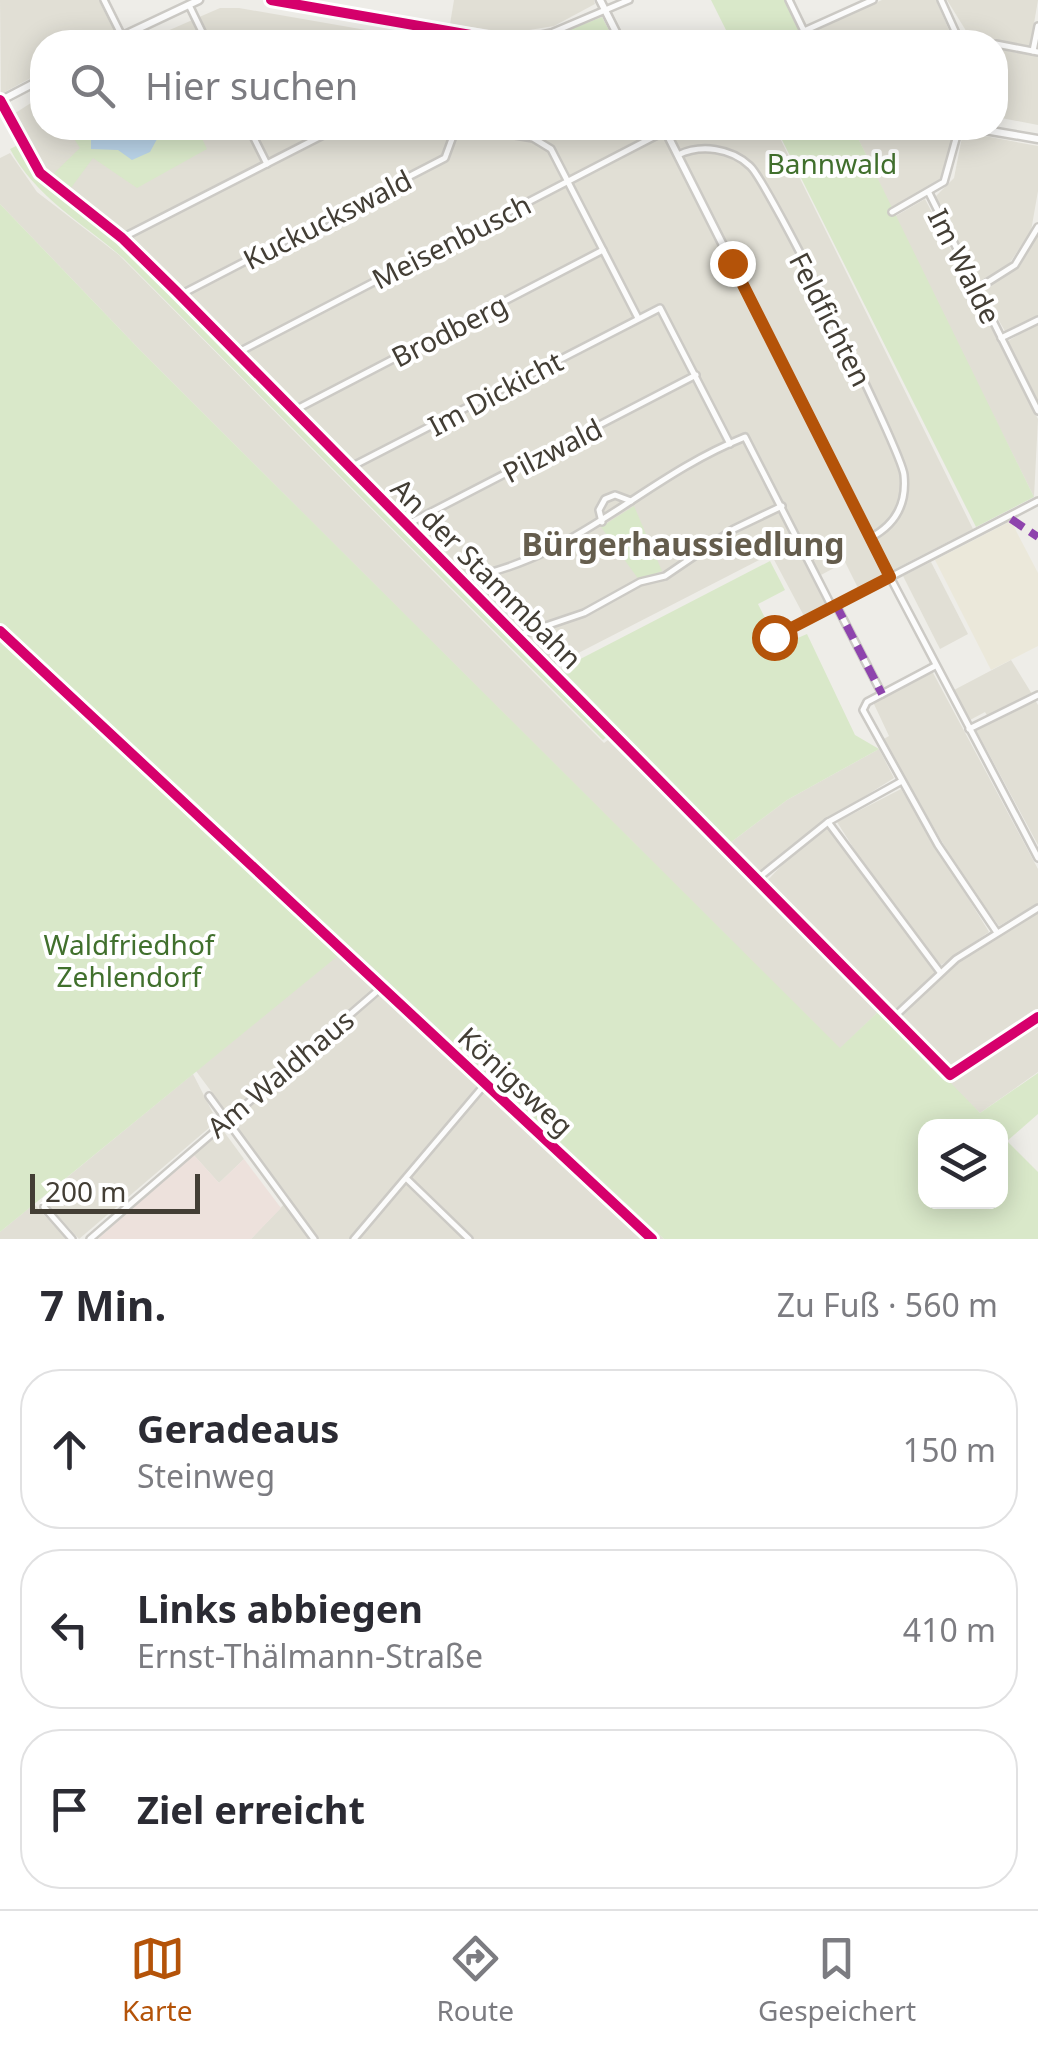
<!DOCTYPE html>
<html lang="de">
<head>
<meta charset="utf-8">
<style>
	body { margin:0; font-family:"Noto Sans",sans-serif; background:#f7f7f7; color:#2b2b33 }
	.controls { position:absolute; right:30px; bottom:30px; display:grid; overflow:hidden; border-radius:20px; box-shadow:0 5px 25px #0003 }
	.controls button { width:90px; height:90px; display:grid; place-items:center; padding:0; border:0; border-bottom:2px solid #e1e1e2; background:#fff; color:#2b2b33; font:50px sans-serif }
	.scale { position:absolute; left:30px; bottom:25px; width:170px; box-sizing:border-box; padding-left:10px; border:5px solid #433e35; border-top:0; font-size:28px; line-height:35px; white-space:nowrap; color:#433e35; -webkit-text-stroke:8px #fff; paint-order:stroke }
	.stop { position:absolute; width:30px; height:30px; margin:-22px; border:8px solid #b45309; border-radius:50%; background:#fff }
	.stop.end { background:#b45309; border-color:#fff; box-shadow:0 2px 10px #0008 }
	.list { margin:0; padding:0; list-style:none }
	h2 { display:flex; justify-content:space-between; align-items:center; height:130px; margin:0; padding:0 40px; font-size:42px }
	h2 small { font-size:32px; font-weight:400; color:#7c7c81 }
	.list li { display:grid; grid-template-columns:65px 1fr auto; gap:30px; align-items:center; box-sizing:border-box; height:160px; margin:0 20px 20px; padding:0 20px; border:2px solid #e1e1e2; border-radius:40px }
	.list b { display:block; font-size:38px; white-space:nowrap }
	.list p { margin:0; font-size:32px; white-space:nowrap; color:#7c7c81 }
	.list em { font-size:32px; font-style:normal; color:#7c7c81 }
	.icon { flex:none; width:55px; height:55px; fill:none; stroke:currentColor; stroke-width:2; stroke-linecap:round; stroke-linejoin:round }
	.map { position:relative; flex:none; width:1038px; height:1239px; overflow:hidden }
	.search { position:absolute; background:#fff; box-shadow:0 5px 25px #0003; left:30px; right:30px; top:30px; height:110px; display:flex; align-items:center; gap:25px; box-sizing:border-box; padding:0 35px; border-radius:40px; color:#7c7c81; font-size:38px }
	.sheet { height:670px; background:#fff }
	nav { display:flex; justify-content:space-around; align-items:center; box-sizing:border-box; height:140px; border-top:2px solid #e1e1e2; background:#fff; font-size:28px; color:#7c7c81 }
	nav a { display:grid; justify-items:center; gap:5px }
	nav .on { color:#b45309 }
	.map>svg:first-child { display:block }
	.residential { fill:#e1dfd5 }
	.education { fill:#ebe8da }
	.medical { fill:#ede1dc }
	.green { fill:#d9e8c9; fill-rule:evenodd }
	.water { fill:#bad4e9 }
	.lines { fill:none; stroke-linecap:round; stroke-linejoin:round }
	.minor-casing { stroke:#cccac5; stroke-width:10 }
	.tertiary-casing { stroke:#cccac5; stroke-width:11 }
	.minor { stroke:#fcfcfc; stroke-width:5 }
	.tertiary { stroke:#fcfcfc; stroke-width:6 }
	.quiet { stroke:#8e44ad; stroke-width:8; stroke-dasharray:15 8; stroke-linecap:butt }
	.cycleway-casing { stroke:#fff; stroke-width:16 }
	.cycleway { stroke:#d6006c; stroke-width:10 }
	.route { stroke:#b45309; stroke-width:12 }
	.labels { text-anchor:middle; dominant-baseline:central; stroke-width:8; stroke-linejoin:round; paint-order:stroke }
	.park-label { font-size:28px; fill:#41702d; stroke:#fff }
	.street-label { font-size:28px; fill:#433e35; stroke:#fff }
	.quarter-label { font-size:32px; font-weight:bold; fill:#655d4d; stroke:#fff }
</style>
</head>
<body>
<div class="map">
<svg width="1038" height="1239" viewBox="0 0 1038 1239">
	<rect width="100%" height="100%" fill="#eeede8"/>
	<g class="residential">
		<polygon points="0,0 99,0 117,32 97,42 42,42 42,72 1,94"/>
		<polygon points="454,0 594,0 595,4 554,26 511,33 450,24"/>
		<polygon points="882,0 936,0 954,42 810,42 806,34"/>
		<polygon points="947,0 1038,0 1030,47 968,34"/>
		<polygon points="220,8 239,8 435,42 142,42"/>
		<polygon points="996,49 1038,56 1038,125 996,117"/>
		<polygon points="42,96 42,128 775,128 973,529 858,588 845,562 821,575 833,601 804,616 771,554 555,665 132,240 44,171 12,115"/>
		<polygon points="853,128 953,131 944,175 933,186 891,207"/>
		<polygon points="963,132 1038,146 1038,191 1031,231 1007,267 978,283 935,197 954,178"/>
		<polygon points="10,153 37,192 119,255 604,743 612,737 880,1010 840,1049 140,350 0,204 0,158"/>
		<polygon points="925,199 1038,419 1034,497 894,217"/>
		<polygon points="1038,233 1038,317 1006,333 982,291 1020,266"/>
		<polygon points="1038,323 1038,402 1008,341"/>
		<polygon points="931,562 968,634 940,649 903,576"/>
		<polygon points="1011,660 1032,694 988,717 985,712 970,720 954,690"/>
		<polygon points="932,671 1038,869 1038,903 999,926 960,872 882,740 889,736 873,702"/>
		<polygon points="1035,700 1038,705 1038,845 976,730"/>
		<polygon points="879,749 894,778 822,823 758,872 730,843 787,800"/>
		<polygon points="901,789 989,932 941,965 884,896 837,822"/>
		<polygon points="829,828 935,973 894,1011 767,881 795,851"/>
		<polygon points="1038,913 1038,1011 951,1069 899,1016 950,967"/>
		<polygon points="350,945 664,1239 251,1239 290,1198 233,1123 245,1114 240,1106 228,1114 196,1071"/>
		<polygon points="1038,1023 1038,1072 980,1113 949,1084"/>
		<polygon points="193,1074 217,1121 79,1239 42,1198"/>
		<polygon points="222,1129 244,1159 219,1183 192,1153"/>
		<polygon points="34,1204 66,1239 0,1239 0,1232"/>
	</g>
	<polygon class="education" points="1011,521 1038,573 1038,646 991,670 935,560"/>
	<polygon class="medical" points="192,1153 219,1183 244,1159 281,1208 251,1239 98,1239"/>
	<g class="green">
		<polygon points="711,0 785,0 810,42 732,42"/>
		<polygon points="602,17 615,42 519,42 548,38"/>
		<polygon points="67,128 197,128 207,149 137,188 93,158 68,192 50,177 80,148"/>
		<polygon points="776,128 853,128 1034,497 976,527"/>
		<path d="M22 143 34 165 122 238 612 731 603 740 123 258C82 222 36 198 10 149Z"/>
		<path d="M0 204 140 350 840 1048 880 1010 980 1113 1038 1073V1114L1007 1141 1038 1172V1239H664L350 946 0 1232ZM926 1126H1000V1202H926Z"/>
		<polygon points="634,506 662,571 639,580 601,527"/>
		<polygon points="770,561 785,590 758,604 779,646 807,634 855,735 879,749 787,800 730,843 561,669"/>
	</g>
	<polygon class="water" points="91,128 163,128 150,152 132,160 118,150 91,149"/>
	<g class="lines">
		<defs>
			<g id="minor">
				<polyline points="104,0 122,36"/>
				<polyline points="789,0 804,31 873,0"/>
				<polyline points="941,0 960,42"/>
				<polyline points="189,5 207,42"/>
				<polyline points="957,37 988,42"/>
				<polyline points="510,42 551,33 629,0"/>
				<polyline points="996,44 1038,52"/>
				<polyline points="1033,51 1038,26"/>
				<polyline points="0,100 40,173 122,238 176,291 950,1075 1038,1017"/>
				<polyline points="249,128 267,164"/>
				<polyline points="470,128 533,138 551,149 638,318"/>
				<path d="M678 155C701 144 731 148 750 166 768 182 902 451 904 475 907 504 895 525 870 538"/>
				<polyline points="929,193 1038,411"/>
				<polyline points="892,212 944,182 959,128"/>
				<polyline points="122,238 337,128"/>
				<polyline points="977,289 1015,265 1038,227"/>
				<polyline points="180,295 445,158 456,128"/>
				<polyline points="1001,338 1038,320"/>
				<polyline points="237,353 665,131"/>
				<polyline points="295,410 603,250"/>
				<polyline points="351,467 660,308 730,444"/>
				<polyline points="602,522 599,510 605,499 615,495 631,501"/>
				<polyline points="408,524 696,375"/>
				<polyline points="890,577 1038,858"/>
				<path d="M461 579C578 559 640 479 745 437L832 607"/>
				<polyline points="836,605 882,694"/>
				<polyline points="519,635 584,613 640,582 665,576 734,529 782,506"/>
				<polyline points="774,637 1038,501"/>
				<polyline points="935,666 867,702 863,710 938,845 996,931"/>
				<polyline points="969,729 1038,695"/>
				<polyline points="828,822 940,972"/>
				<polyline points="757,879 828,822 900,782"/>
				<polyline points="350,955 652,1239"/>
				<polyline points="894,1017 956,959 1038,908"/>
				<polyline points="209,1096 314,1239"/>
				<polyline points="407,1179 469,1239"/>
				<polyline points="44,1207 72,1239"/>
				<polyline points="90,1239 382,987"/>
				<polyline points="354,1239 486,1083"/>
			</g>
			<g id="tertiary">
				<polyline points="271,0 511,42"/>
				<polyline points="600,0 621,42"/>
				<polyline points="110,42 199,0"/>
				<polyline points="0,101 42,79"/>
				<polyline points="664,128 890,577"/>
				<polyline points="973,128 1038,139"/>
			</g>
		</defs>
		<use href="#minor" class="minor-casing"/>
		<use href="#tertiary" class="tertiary-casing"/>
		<use href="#minor" class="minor"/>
		<use href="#tertiary" class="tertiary"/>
		<g class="quiet">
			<polyline points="1011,519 1038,537"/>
			<polyline points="836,605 882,694"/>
		</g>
		<defs>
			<g id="cycleway">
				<polyline points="271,0 511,42"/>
				<polyline points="0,100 40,173 122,238 176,291 950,1075 1038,1017"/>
				<polyline points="0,631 652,1239"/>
			</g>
		</defs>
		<use href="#cycleway" class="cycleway-casing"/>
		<use href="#cycleway" class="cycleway"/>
	</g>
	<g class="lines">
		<polyline class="route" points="732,263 890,577 774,637"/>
	</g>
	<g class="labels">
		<g class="park-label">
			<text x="832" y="163">Bannwald</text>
			<text x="129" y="944">Waldfriedhof<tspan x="129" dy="32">Zehlendorf</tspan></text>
		</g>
		<g class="street-label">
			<text transform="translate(327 219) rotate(-27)">Kuckuckswald</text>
			<text transform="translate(451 241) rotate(-27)">Meisenbusch</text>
			<text transform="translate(965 266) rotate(63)">Im Walde</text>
			<text transform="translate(831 319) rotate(63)">Feldfichten</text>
			<text transform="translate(449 330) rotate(-27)">Brodberg</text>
			<text transform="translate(495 393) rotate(-28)">Im Dickicht</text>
			<text transform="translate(552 450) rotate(-27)">Pilzwald</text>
			<text transform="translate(487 573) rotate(45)">An der Stammbahn</text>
			<text transform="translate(280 1073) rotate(-40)">Am Waldhaus</text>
			<text transform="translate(516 1081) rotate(43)">Königsweg</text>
		</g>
		<g class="quarter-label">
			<text x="683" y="543">Bürgerhaussiedlung</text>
		</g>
	</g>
</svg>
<div class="controls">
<button><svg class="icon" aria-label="layers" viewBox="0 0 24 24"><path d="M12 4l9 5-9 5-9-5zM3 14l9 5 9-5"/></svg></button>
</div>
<div class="scale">200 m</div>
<div class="stop" style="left:774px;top:637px"></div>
<div class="stop end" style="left:732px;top:263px"></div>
<div class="search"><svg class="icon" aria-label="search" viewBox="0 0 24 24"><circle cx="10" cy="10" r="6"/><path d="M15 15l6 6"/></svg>Hier suchen</div>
</div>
<section class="sheet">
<h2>7 Min.<small>Zu Fuß · 560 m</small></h2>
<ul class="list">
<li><svg class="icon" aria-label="ahead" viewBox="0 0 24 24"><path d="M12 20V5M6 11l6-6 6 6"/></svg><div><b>Geradeaus</b><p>Steinweg</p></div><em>150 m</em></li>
<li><svg class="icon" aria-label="left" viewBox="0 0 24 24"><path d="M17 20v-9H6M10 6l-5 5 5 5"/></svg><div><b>Links abbiegen</b><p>Ernst-Thälmann-Straße</p></div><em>410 m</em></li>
<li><svg class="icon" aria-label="arrive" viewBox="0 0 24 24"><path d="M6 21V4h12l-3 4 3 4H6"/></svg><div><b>Ziel erreicht</b></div></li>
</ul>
</section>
<nav>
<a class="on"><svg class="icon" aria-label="map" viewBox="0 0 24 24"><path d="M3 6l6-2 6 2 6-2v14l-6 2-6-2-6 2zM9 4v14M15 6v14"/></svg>Karte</a>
<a><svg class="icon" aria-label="directions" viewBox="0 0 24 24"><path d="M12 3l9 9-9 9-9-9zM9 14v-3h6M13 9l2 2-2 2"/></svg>Route</a>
<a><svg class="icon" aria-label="saved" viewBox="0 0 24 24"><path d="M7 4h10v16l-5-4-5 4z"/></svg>Gespeichert</a>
</nav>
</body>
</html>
